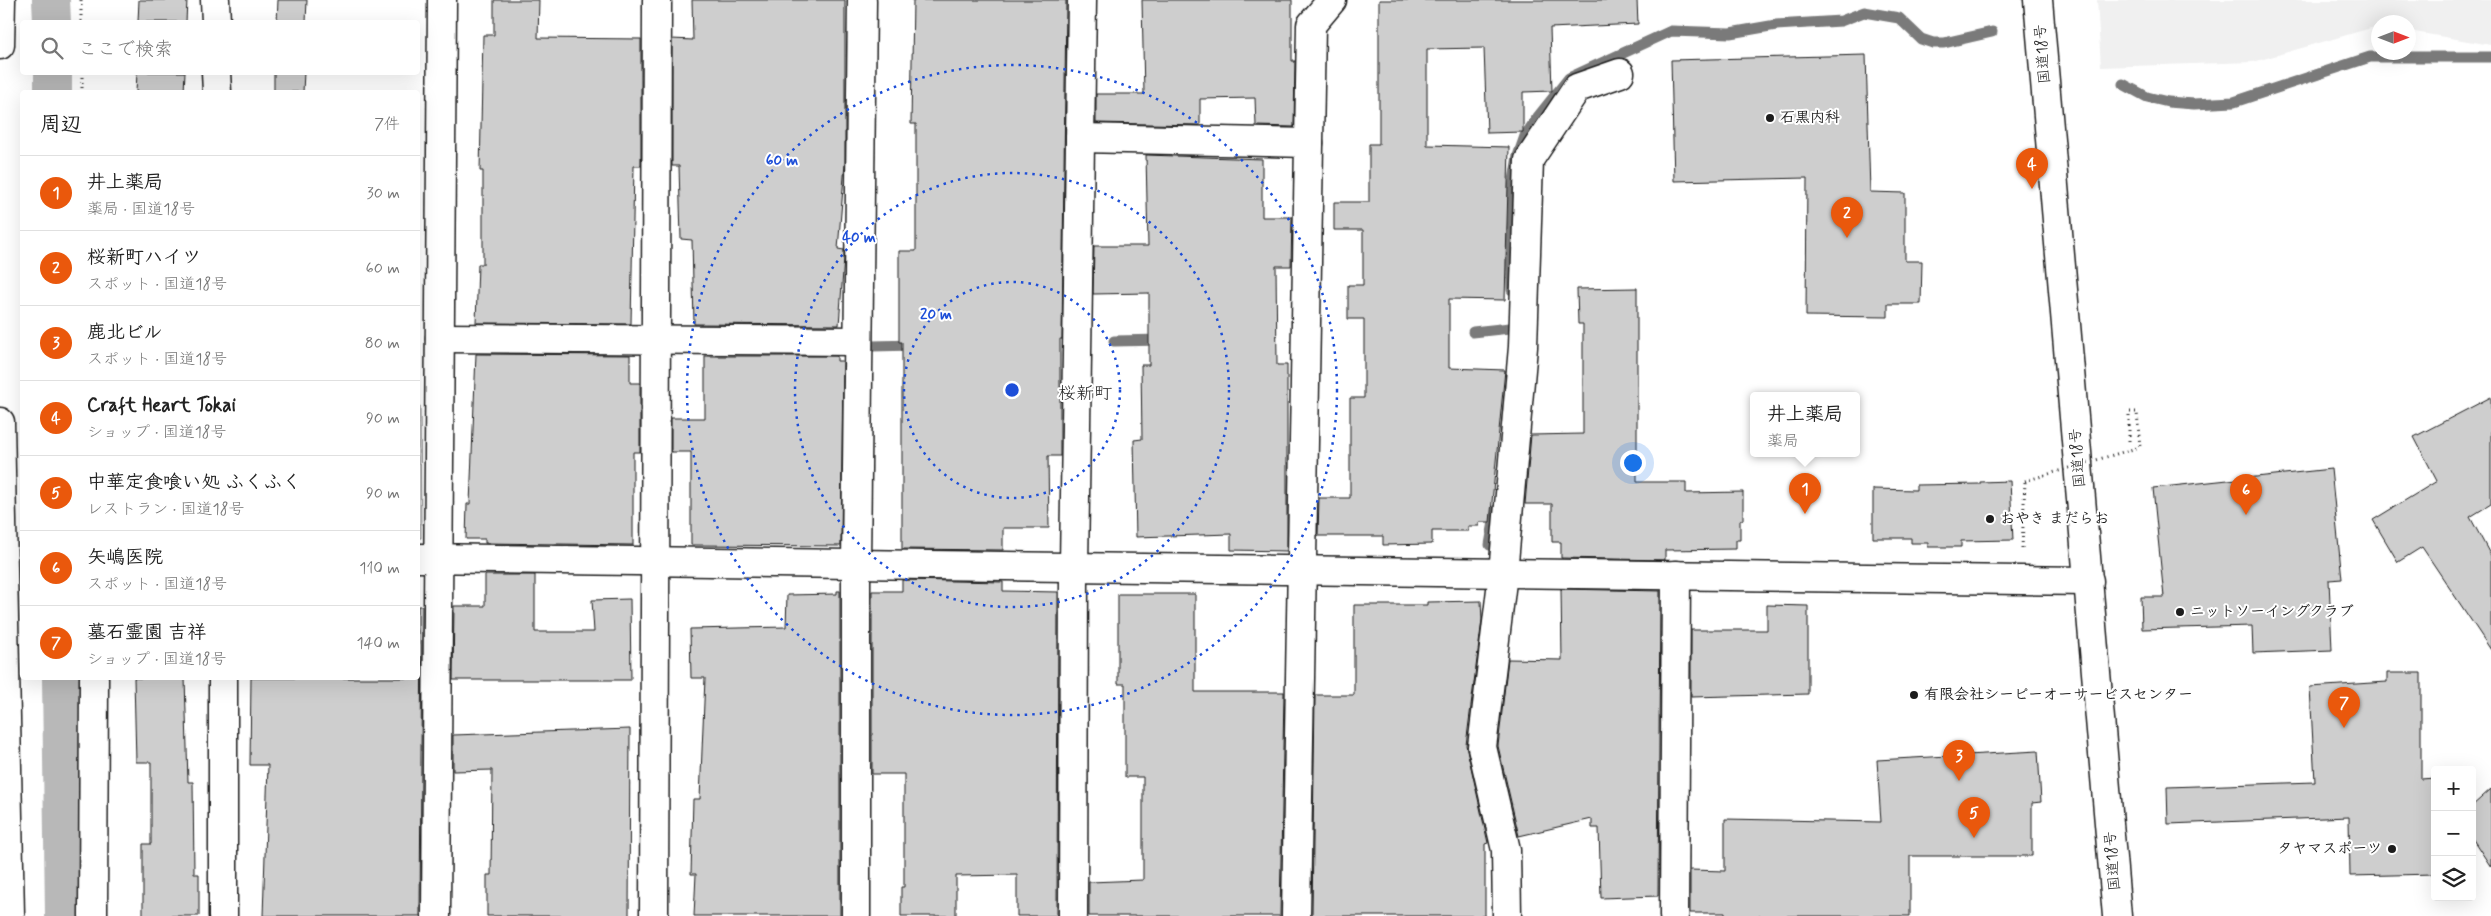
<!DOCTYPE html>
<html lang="ja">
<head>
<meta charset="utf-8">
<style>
	body { margin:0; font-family:Mynerve,"Klee One",sans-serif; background:#f2f2f2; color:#222 }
	.controls { position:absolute; right:15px; bottom:15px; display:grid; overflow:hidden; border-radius:5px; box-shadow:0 5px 20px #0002 }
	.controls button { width:45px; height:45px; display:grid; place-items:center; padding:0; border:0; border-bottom:1px solid #e0e0e0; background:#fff; color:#222; font:25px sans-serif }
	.compass { position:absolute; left:2371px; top:15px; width:45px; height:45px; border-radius:50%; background:#fff; box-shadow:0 5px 20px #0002; rotate:90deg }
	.you { position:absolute; left:1632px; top:462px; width:18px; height:18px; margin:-12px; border:4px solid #fff; border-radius:50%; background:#1a73e8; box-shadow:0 0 0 8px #1a73e833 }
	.badge { display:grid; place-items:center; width:32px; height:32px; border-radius:50%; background:#ea580c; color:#fff; font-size:16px; font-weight:700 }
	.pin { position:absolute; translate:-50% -41px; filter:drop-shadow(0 1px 2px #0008) }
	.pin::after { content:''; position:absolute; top:26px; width:18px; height:15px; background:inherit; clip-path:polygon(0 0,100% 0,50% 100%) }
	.popup { position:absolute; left:1750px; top:392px; width:110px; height:65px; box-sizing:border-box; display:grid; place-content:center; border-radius:5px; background:#fff; filter:drop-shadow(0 1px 4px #0005); font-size:16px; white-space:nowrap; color:#767676 }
	.popup b { font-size:19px; color:#222 }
	.popup::after { content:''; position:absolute; left:50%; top:100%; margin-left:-10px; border:10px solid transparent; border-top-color:#fff }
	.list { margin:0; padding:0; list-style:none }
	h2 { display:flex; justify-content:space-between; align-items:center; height:65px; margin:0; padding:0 20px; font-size:21px }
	h2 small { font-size:16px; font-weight:400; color:#767676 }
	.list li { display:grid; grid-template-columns:32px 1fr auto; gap:15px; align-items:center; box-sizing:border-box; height:75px; padding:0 20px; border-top:1px solid #e0e0e0 }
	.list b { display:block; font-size:19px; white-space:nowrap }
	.list p { margin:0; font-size:16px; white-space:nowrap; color:#767676 }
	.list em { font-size:16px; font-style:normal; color:#767676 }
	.icon { flex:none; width:28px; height:28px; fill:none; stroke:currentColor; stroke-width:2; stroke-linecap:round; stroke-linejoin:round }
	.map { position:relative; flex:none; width:2491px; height:916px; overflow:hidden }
	.search { position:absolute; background:#fff; box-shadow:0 5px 20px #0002; left:20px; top:20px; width:400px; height:55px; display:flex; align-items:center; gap:12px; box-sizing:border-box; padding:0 18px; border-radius:5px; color:#767676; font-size:19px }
	.panel { position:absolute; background:#fff; box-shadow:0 5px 20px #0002; left:20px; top:90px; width:400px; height:590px; border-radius:5px }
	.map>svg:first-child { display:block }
	.built { fill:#f0f0f0 }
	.green { fill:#e2e2e2; stroke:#7f7f7f }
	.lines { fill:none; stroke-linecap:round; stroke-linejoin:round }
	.stream { stroke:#7a7a7a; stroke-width:11 }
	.canal { stroke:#b8b8b8; stroke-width:38 }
	.building { fill:#cecece; stroke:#1c1c1c }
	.minor-casing { stroke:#1c1c1c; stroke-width:31 }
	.trunk-casing { stroke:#1c1c1c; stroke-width:31 }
	.path { stroke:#1c1c1c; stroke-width:3; stroke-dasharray:1 4; stroke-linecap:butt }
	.minor { stroke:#fff; stroke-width:28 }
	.trunk { stroke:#fff; stroke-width:28 }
	.path-bridge { stroke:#1c1c1c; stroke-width:3; stroke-dasharray:1 4; stroke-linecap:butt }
	.ring { fill:none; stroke:#1d4ed8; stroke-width:2.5; stroke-dasharray:2.5 5 }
	.poi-dot { fill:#1c1c1c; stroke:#fff; stroke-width:2 }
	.labels { text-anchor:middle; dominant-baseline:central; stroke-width:4; stroke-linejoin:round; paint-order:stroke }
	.street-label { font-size:15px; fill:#1c1c1c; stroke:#fff }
	.poi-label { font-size:15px; font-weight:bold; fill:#1c1c1c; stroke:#fff; text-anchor:start }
	.quarter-label { font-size:18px; fill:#1c1c1c; stroke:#fff }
	.centre { fill:#1d4ed8; stroke:#fff; stroke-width:2.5 }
	.ring-label { font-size:15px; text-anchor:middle; font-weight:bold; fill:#1d4ed8; stroke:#fff; stroke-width:4; stroke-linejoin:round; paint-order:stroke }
</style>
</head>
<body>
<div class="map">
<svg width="2491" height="916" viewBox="0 0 2491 916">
	<rect width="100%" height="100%" fill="#fff"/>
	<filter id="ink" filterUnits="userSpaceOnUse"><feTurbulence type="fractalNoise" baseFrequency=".02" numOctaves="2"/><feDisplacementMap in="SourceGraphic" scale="10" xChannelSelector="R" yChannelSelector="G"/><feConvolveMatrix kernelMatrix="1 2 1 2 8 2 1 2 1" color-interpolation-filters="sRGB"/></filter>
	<g filter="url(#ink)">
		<polygon class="built" points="2097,0 2491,0 2491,45 2409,31 2408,22 2378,22 2378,26 2253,62 2101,67"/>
		<polygon class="green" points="418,406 420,406 421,538 418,538"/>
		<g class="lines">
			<g class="stream">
				<polyline points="2123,84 2147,97 2168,102 2194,104 2234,102 2370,57 2491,57"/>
				<polyline points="1512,290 1511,238 1513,187 1518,156 1525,136 1537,118 1569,78 1671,31 1730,33 1776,25 1841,21 1864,12 1899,18 1921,39 1933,43 1944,43 1992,32"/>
				<polyline points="1473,332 1510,328"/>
				<polyline points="1114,341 1163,340"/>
				<polyline points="872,346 916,345"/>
				<polyline points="1490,545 1496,510"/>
			</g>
			<g class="canal">
				<polyline points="51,0 52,22"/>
				<polyline points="53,72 53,92"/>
				<polyline points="61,678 64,916"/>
			</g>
		</g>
		<g class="building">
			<polygon points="139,0 187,0 186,22 138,22"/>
			<polygon points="278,0 307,0 306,22 277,22"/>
			<polygon points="494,0 539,0 538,38 641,39 641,166 634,166 631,324 476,323 478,264 483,264 483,171 480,171 483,35 494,35"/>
			<polygon points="692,0 845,0 845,164 838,249 844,250 844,258 839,325 694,324 692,240 681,239 679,166 672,166 672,39 693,40"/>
			<polygon points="913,0 1066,0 1062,339 1060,339 1060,456 1048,456 1049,528 1003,528 1003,550 902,549 902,342 899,342 899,251 916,251 916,124 911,124"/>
			<polygon points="1142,0 1292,0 1292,61 1295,61 1294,127 1256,126 1255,98 1200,99 1200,125 1096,123 1096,94 1144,94"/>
			<polygon points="1379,0 1637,0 1638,24 1550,28 1552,91 1523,92 1523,132 1487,133 1484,48 1427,49 1427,145 1509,147 1505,300 1449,299 1449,368 1505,370 1490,522 1479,522 1479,526 1468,526 1468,531 1432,531 1432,544 1383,545 1383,536 1318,536 1319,498 1350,498 1350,398 1364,398 1364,319 1348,319 1348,285 1363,285 1363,230 1334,230 1334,202 1369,202 1369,144 1379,144"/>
			<polygon points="1866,55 1870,192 1905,193 1905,261 1922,261 1921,304 1888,304 1888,317 1806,316 1807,178 1674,181 1671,60"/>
			<polygon points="137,72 185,72 184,92 136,92"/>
			<polygon points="274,72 304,72 303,92 274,92"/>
			<polygon points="1146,155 1262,159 1262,217 1292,217 1291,266 1276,266 1277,365 1287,365 1287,551 1231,550 1231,534 1136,537 1134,440 1142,439 1141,365 1149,365 1149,293 1093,294 1094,246 1148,246"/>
			<polygon points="1637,288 1637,482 1686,482 1686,493 1743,492 1743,520 1740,520 1740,540 1736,540 1736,549 1665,550 1665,560 1561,558 1561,542 1552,542 1552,504 1525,504 1531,435 1583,434 1583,324 1578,324 1577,289"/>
			<polygon points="476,354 630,355 630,383 640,383 640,452 633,452 633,545 485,543 485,539 466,539 467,504 470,504"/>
			<polygon points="705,356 837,356 837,361 843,361 841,546 691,545 691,452 671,452 671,418 705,418"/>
			<polygon points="2491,397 2491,504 2470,517 2491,556 2491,650 2422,547 2398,562 2373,520 2437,481 2414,437"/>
			<polygon points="2331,469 2342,579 2329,580 2332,650 2253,653 2252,626 2142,629 2141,597 2164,597 2153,488"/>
			<polygon points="2010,481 2013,540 1961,541 1961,547 1928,547 1928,543 1911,543 1911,538 1873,538 1873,489 1916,490 1916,485 1980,484 1980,482"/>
			<polygon points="485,575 535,575 535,632 594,632 592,600 630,599 631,680 453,680 454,606 485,606"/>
			<polygon points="902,580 1003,582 1003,591 1058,592 1057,916 1017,916 1017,875 956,876 956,916 901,916 901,887 904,887 904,774 872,774 872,591 902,591"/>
			<polygon points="1561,589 1660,591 1658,896 1601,898 1599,828 1592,828 1592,819 1519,836 1498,746 1508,659 1562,660"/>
			<polygon points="837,591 840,591 840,916 694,916 696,874 691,874 693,799 700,799 705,678 691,678 690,629 786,627 787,595 837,594"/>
			<polygon points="1118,594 1195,594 1195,692 1284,692 1280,916 1089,916 1089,882 1143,880 1143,777 1125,777 1125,684 1118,684"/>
			<polygon points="1481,601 1482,620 1466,745 1488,843 1485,844 1485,916 1312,916 1315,695 1354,695 1354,605 1427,605 1427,602"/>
			<polygon points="1767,605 1808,606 1808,694 1691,697 1691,630 1767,630"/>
			<polygon points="418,606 422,606 420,916 263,916 268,765 250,765 251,678 418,678"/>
			<polygon points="2387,673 2421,673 2421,779 2435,778 2435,874 2350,876 2349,817 2168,824 2167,787 2315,782 2310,687 2387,682"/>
			<polygon points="134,678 185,678 188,782 193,782 194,874 199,874 199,916 143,916 143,844 151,844 151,762 136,762"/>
			<polygon points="630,729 629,916 487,916 487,875 491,875 492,770 453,771 453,735"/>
			<polygon points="2038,751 2041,802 2032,803 2032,856 1910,856 1910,916 1725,916 1725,913 1690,913 1690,870 1725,871 1725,819 1881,822 1877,760"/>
			<polygon points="2491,789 2491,867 2472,838 2472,806"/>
		</g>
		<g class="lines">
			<defs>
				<g id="minor">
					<polyline points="215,0 216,22"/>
					<polyline points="0,45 1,0"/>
					<polyline points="216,72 217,92"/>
					<polyline points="1080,138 1309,143"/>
					<polyline points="440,338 857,341"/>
					<polyline points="0,422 10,916"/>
					<polyline points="418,558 2089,581"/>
					<polyline points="223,678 223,916"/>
					<polyline points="93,916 94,678"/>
					<polyline points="436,916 442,0"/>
					<polyline points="654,916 657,0"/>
					<polyline points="856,916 856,564 862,0"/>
					<polyline points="1073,916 1074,567 1082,0"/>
					<polyline points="1296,916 1311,25 1332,0"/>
					<polyline points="1507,916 1506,850 1482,747 1503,573 1523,347 1529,160 1577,88 1620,73"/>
					<polyline points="1674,916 1676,575"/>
				</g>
				<polyline id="trunk" points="2038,0 2117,916"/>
			</defs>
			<use href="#minor" class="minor-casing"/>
			<use href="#trunk" class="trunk-casing"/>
			<g class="path">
				<polyline points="81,0 81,22"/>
				<polyline points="82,72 82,92"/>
				<polyline points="2129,441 2129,412 2137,412 2140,447"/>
				<polyline points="2022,548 2025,481"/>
			</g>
			<use href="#minor" class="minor"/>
			<use href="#trunk" class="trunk"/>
			<polyline class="path-bridge" points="2025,481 2140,447"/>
		</g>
	</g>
	<g class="ring">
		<circle cx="1012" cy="390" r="108"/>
		<circle cx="1012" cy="390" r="217"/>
		<circle cx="1012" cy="390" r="325"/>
	</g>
	<g class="poi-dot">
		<circle cx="1770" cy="118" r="5"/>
		<circle cx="1990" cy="519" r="5"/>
		<circle cx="2180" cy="612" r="5"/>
		<circle cx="1914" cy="695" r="5"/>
		<circle cx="2392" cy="849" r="5"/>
	</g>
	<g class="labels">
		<g class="street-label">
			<text transform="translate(2043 54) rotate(-95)">国道18号</text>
			<text transform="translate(2078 458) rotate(-95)">国道18号</text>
			<text transform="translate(2113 861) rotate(-95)">国道18号</text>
		</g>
		<g class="poi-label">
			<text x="1780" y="118">石黒内科</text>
			<text x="2000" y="519">おやき まだらお</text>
			<text x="2190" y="612">ニットソーイングクラブ</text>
			<text x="1924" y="695">有限会社シーピーオーサービスセンター</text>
			<text x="2382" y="849" text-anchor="end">タヤマスポーツ</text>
		</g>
		<g class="quarter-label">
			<text x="1085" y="394">桜新町</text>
		</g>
	</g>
	<circle cx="1012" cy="390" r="8" class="centre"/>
	<g class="ring-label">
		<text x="782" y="165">60 m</text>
		<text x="859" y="242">40 m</text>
		<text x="936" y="319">20 m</text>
	</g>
</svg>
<div class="controls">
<button>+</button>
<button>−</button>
<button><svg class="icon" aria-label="layers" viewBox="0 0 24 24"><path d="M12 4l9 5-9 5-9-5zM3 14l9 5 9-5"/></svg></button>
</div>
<svg class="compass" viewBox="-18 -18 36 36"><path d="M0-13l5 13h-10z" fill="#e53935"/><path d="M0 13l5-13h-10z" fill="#767676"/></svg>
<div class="you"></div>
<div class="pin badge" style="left:1805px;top:514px">1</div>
<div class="popup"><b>井上薬局</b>薬局</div>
<div class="pin badge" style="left:1847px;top:238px">2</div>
<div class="pin badge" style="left:1959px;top:781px">3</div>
<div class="pin badge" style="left:2032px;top:189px">4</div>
<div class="pin badge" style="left:1974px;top:838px">5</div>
<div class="pin badge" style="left:2246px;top:515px">6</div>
<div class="pin badge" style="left:2344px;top:728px">7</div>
<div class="search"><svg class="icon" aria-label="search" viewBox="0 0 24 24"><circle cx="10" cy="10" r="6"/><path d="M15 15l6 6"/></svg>ここで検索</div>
<section class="panel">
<h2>周辺<small>7件</small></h2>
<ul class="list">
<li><span class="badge">1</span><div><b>井上薬局</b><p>薬局 · 国道18号</p></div><em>30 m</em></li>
<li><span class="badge">2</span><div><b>桜新町ハイツ</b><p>スポット · 国道18号</p></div><em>60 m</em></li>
<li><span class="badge">3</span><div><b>鹿北ビル</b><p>スポット · 国道18号</p></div><em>80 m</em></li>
<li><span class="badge">4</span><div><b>Craft Heart Tokai</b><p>ショップ · 国道18号</p></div><em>90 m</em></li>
<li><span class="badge">5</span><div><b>中華定食喰い処 ふくふく</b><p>レストラン · 国道18号</p></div><em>90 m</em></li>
<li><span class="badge">6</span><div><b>矢嶋医院</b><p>スポット · 国道18号</p></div><em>110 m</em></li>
<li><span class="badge">7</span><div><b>墓石霊園 吉祥</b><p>ショップ · 国道18号</p></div><em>140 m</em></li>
</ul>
</section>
</div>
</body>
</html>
